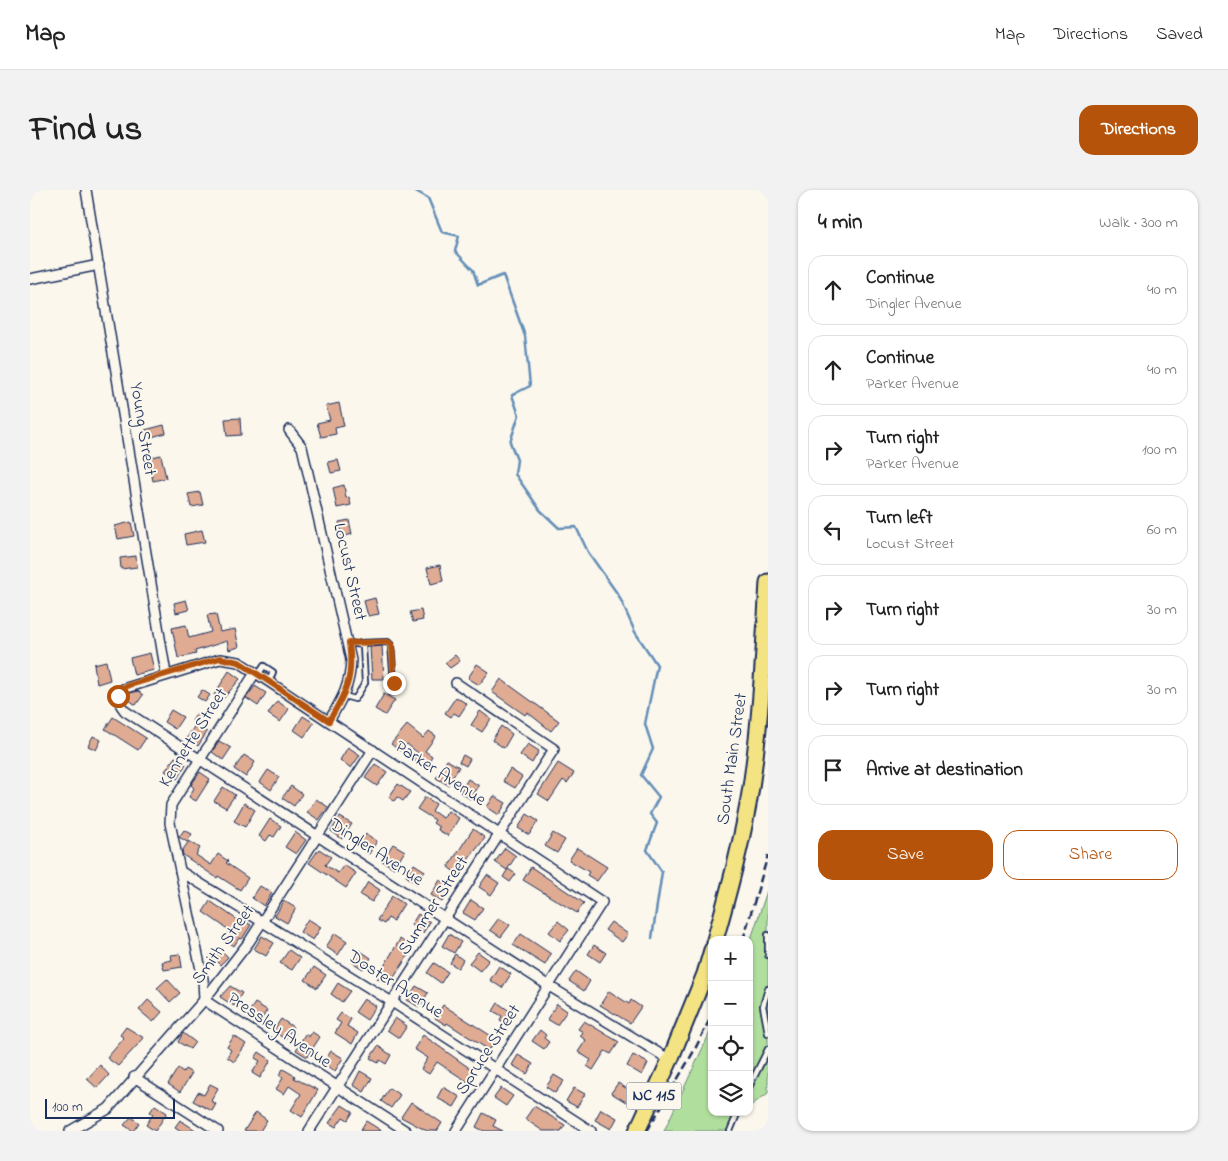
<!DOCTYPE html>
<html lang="en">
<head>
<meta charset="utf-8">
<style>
	body { margin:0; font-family:"Indie Flower",sans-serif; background:#f2f2f2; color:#222 }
	.controls { position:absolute; right:15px; bottom:15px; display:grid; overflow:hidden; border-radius:10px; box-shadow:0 1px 4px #0004 }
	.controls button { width:45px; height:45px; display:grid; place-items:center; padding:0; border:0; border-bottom:1px solid #e0e0e0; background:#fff; color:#222; font:25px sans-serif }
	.scale { position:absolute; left:15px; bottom:12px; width:130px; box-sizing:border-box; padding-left:5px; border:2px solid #1b2f5e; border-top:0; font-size:14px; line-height:18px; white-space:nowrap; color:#1b2f5e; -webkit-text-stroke:4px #fbf7ec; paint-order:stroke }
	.stop { position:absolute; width:15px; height:15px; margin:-11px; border:4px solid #b45309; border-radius:50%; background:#fff }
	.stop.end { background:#b45309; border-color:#fff; box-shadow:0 1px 5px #0008 }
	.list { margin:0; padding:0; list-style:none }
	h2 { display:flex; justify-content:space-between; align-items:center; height:65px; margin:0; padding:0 20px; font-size:21px }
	h2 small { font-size:16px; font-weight:400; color:#767676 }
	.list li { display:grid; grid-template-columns:32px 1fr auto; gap:15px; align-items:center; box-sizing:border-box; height:70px; margin:0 10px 10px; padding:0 10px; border:1px solid #e0e0e0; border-radius:15px }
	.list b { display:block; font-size:19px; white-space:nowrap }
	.list p { margin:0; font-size:16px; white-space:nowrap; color:#767676 }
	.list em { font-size:16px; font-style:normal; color:#767676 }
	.actions { display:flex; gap:10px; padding:15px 20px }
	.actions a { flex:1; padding:11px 0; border:1px solid #b45309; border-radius:15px; text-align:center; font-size:18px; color:#b45309 }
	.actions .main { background:#b45309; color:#fff }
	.icon { flex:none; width:28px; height:28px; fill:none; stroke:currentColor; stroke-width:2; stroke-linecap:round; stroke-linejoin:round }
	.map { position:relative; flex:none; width:738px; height:941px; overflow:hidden; border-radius:15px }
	header { display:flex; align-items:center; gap:30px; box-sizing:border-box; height:70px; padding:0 25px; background:#fff; border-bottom:1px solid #e0e0e0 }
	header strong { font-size:24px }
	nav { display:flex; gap:28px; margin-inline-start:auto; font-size:18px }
	.intro { display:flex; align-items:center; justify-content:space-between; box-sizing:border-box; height:120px; padding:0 30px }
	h1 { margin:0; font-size:35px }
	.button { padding:12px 22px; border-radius:15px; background:#b45309; color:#fff; font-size:18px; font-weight:700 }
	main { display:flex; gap:30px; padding:0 30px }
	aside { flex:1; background:#fff; border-radius:15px; box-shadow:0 1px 4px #0004 }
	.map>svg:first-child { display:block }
	.green { fill:#b0de9d; stroke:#66867e }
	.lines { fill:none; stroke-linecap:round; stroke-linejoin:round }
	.stream { stroke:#648eb8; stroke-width:2.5 }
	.building { fill:#dfab93; stroke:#1b2f5e }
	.lane-casing { stroke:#1b2f5e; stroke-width:8 }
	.street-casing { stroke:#1b2f5e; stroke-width:12 }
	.primary-casing { stroke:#1b2f5e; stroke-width:19 }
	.lane { stroke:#fbf7ec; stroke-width:4.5 }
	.street { stroke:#fbf7ec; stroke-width:9 }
	.primary { stroke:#f4e382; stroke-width:15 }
	.rail { stroke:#1b2f5e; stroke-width:2.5; stroke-dasharray:8 4; stroke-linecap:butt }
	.route { stroke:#b45309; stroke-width:6 }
	.labels { text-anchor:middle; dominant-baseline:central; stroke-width:4; stroke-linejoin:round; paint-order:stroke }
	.shield { fill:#fbf7ec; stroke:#5e6b89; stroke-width:1 }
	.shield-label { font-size:16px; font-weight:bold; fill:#1b2f5e }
	.street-label { font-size:18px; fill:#1b2f5e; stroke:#fbf7ec }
</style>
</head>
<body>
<header>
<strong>Map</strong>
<nav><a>Map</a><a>Directions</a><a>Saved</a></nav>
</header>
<div class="intro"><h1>Find us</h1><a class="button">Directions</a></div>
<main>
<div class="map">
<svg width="738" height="941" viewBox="0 0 738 941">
	<rect width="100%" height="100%" fill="#fbf7ec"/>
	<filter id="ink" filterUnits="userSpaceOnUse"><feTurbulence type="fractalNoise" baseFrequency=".02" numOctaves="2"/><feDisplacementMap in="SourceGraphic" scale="10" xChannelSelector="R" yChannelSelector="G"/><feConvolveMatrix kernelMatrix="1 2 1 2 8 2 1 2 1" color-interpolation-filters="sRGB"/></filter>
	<g filter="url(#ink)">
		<g class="green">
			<polygon points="738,698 738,903 719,917 719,755"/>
			<polygon points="682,838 682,922 713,922 705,928 700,941 634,941"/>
		</g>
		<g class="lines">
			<polyline class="stream" points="384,0 398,8 412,42 429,46 425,61 443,80 448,95 473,85 495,146 500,196 482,205 489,225 480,252 487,270 485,284 510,320 529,338 546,337 558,362 589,406 605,442 627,475 615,534 623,559 611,585 629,607 620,624 627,633 617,660 632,682 622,748"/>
		</g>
		<g class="building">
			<polygon points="309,213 314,236 305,238 306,244 291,247 287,233 300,230 296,216"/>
			<polygon points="210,228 211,245 197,246 195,229"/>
			<polygon points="134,235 136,243 118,248 115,240"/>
			<polygon points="131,265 136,288 123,291 118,268"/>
			<polygon points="308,270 311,281 301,283 298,272"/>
			<polygon points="314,295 316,308 319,307 321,315 307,318 303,298"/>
			<polygon points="170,302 173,315 161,317 158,304"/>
			<polygon points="319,330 322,344 312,347 309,332"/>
			<polygon points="101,332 104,346 88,349 85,336"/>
			<polygon points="172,340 175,352 156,355 154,344"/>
			<polygon points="106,366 107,377 91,379 90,368"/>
			<polygon points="410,375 413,391 401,394 397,378"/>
			<polygon points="345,408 349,424 338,426 334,411"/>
			<polygon points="156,410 159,420 146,423 144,413"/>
			<polygon points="391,420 393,430 383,432 380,422"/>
			<polygon points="186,424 190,442 205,439 209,457 199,460 197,451 165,461 166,464 148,468 142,438 156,435 159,448 181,442 177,425"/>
			<polygon points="352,456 354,489 342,489 340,457"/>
			<polygon points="120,463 124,480 104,485 100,468"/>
			<polygon points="425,465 430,471 420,478 415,473"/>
			<polygon points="76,471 80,490 67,494 64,474"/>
			<polygon points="447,474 459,482 449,495 438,488"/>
			<polygon points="199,481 210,489 192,510 184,505"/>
			<polygon points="471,489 529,531 521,541 497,522 495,525 462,502"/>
			<polygon points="225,496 236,503 228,516 216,508"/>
			<polygon points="172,500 180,505 175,512 167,507"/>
			<polygon points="108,501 113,505 106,515 96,508 97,504"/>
			<polygon points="354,504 365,510 355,525 345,519"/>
			<polygon points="426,507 437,514 429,526 424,523 421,527 415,523"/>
			<polygon points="247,511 259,519 250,532 238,524"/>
			<polygon points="141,520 153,527 145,539 134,532"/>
			<polygon points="450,521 461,529 452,542 441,535"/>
			<polygon points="167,523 174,527 169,535 162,531"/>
			<polygon points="273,526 284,533 274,547 264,540"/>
			<polygon points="83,527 116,548 108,560 75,539"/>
			<polygon points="165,535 177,542 168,556 157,548"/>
			<polygon points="377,535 393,548 399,541 406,546 395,561 402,566 395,578 383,570 388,563 377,554 370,561 361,554"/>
			<polygon points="471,536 482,544 474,558 462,550"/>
			<polygon points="63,546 71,550 66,560 58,556"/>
			<polygon points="189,551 201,558 193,570 182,562"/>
			<polygon points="498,554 509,561 502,573 490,565"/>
			<polygon points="318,557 330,565 321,578 310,570"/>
			<polygon points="214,565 225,572 216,587 204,579"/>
			<polygon points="433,565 440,569 436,576 429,572"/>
			<polygon points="145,567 156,574 147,589 135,581"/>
			<polygon points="417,570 429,577 418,595 406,588"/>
			<polygon points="528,573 544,583 537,593 533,590 519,611 508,604"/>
			<polygon points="345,574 357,582 347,596 335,588"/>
			<polygon points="480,579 492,587 485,598 473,591"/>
			<polygon points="238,580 249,587 241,600 230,592"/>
			<polygon points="170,582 180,589 166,611 159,607 164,598 161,595"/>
			<polygon points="438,589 449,596 440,609 430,602"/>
			<polygon points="368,594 380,602 373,611 367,607 364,611 359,607"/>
			<polygon points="261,596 272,604 264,616 252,608"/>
			<polygon points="193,597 205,605 196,618 184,611"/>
			<polygon points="464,606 476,613 469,625 457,617"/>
			<polygon points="395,607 406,614 402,621 413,628 418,621 429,628 418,646 408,640 409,637 403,633 405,630 387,619"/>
			<polygon points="286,609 298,617 289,630 277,622"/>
			<polygon points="214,613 225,620 215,637 204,631"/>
			<polygon points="497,624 508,631 499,645 488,638"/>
			<polygon points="310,627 322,634 312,649 301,641"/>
			<polygon points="240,629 251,636 244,647 240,645 236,651 229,646"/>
			<polygon points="443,639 455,648 427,684 418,677"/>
			<polygon points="154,640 162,644 157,652 149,647"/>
			<polygon points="265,642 276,650 266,664 255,657"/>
			<polygon points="523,643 535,650 527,663 515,656"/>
			<polygon points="336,644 347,651 339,664 328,656"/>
			<polygon points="159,651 170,658 166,665 181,675 188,664 198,671 196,673 218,688 210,700 188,686 187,688 153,665 152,661"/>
			<polygon points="363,654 375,661 364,678 352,671"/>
			<polygon points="475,658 486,666 477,680 465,672"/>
			<polygon points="547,658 577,677 567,691 557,685 559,682 539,670"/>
			<polygon points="289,659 301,667 295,675 308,683 314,675 326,683 316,698 279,673"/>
			<polygon points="384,674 395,681 387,694 376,686"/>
			<polygon points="501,677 554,713 547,723 493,690"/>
			<polygon points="478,679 486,684 480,692 473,687"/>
			<polygon points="457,685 469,693 461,705 449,697"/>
			<polygon points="410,690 422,697 412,712 401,705"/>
			<polygon points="338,692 350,700 342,712 330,705"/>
			<polygon points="230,696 242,703 234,716 222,708"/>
			<polygon points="362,706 374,714 363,731 358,728 354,734 347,730"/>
			<polygon points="441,710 453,718 445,730 433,723"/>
			<polygon points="180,711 209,731 210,729 221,735 212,749 209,748 204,756 194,749 199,740 173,722"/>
			<polygon points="254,711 266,718 257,733 245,726"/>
			<polygon points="388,724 400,732 393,743 381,735"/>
			<polygon points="469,728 480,735 471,747 460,740"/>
			<polygon points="278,729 291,737 283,750 270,742"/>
			<polygon points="528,731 539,740 530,751 519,742"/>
			<polygon points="581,732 598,744 592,752 575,740"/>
			<polygon points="305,743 317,751 308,765 296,757"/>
			<polygon points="419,744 431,752 424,763 412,756"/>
			<polygon points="491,744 521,764 515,775 483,755"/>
			<polygon points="232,746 244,753 236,766 224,759"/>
			<polygon points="370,749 383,758 359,795 347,788"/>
			<polygon points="564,755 576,763 570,772 558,764"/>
			<polygon points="188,757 198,767 190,775 180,765"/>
			<polygon points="259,760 270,768 262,780 250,773"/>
			<polygon points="329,760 341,768 333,779 322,772"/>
			<polygon points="448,762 459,770 450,781 439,773"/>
			<polygon points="150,764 152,777 134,780 132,772 142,770 141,765"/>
			<polygon points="425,764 433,770 428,778 420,773"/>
			<polygon points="404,773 418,782 411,793 397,783"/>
			<polygon points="469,776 481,784 472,798 460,790"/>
			<polygon points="284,777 296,785 287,798 275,790"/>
			<polygon points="546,781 560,791 554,801 539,791"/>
			<polygon points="137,789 150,803 140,812 127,798"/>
			<polygon points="308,793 320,801 312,812 301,804"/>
			<polygon points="200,796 212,803 204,816 190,807"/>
			<polygon points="386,796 398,803 389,817 377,810"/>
			<polygon points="579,801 599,814 601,810 611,817 600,833 570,815"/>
			<polygon points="334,809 346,816 337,830 325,822"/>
			<polygon points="118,810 132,822 123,832 109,820"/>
			<polygon points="225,813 237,820 230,832 217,825"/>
			<polygon points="468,813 484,824 478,835 470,830 472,826 463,821"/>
			<polygon points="527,814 537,821 527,835 517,829"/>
			<polygon points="413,815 466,849 459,860 417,833 416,835 405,828"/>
			<polygon points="311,823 321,829 317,836 328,843 322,854 305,843 311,833 306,830"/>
			<polygon points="365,828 377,836 369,848 357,840"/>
			<polygon points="251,829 263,837 255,849 243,841"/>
			<polygon points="554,831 589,852 581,864 575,861 563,880 557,876 561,870 548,862 556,850 550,846 553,842 548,839"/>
			<polygon points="96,837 114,848 88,876 77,868 94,848 90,845"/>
			<polygon points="510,840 516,845 514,848 519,852 514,859 502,851"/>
			<polygon points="282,842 290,847 277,867 266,860 275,844 279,847"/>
			<polygon points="153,843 165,852 160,859 148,852"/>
			<polygon points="393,845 445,882 438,892 407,872 399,884 391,879 398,868 384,859"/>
			<polygon points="204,846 216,854 204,872 197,867 201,860 197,857"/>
			<polygon points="348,856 361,865 356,874 350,870 348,873 340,868"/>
			<polygon points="301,861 313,868 305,881 293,874"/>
			<polygon points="229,862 241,870 230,888 222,883 230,871 225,868"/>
			<polygon points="488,865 503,874 497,884 482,875"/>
			<polygon points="603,865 618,873 612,885 597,876"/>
			<polygon points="70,875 79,885 67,898 57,889"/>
			<polygon points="148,878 153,882 155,879 162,883 150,902 138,894"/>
			<polygon points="253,879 265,886 264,888 288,900 272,927 261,920 271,904 259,896 254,904 246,899 253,888 249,885"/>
			<polygon points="330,881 342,888 334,902 323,895"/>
			<polygon points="524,885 534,891 525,903 516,897"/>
			<polygon points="588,893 602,902 596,912 581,903"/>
			<polygon points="180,894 188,898 181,911 186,914 182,921 163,911 168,902 174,905"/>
			<polygon points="413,897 430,907 424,917 407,908"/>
			<polygon points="359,898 370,905 361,918 351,911"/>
			<polygon points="471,898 483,906 476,916 464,908"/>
			<polygon points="544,898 555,904 547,917 536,911"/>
			<polygon points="381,912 412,933 407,941 397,941 371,927"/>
			<polygon points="125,915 137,923 125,941 116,935 123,924 120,922"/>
			<polygon points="312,915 323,922 318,930 313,927 306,937 299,933"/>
			<polygon points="504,916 535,935 531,941 513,941 495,929"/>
			<polygon points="571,919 587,928 581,939 565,930"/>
			<polygon points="226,922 237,930 230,941 214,941"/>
			<polygon points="453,923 466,930 463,936 473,941 454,941 446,937"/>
			<polygon points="101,927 109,933 103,941 94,935"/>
			<polygon points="150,930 167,941 151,941 145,937"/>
			<polygon points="336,931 352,941 330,941"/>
		</g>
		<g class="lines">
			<defs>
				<g id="lane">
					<polyline points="331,453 358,452 361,455 364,493 362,502"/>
					<polyline points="228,485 234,476 243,482 239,492"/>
					<polyline points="314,506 325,509 335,493 333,455 319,453"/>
					<polyline points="738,745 738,765"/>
					<polyline points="738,799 733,816 738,843"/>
					<polyline points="719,897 738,859"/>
					<polyline points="700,941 708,922"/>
				</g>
				<g id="street">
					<polyline points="56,0 136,484"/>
					<polyline points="0,89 69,75"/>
					<path d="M259 240 272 257 321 470C320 496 312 509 299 531"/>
					<polyline points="225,483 141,615 140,633 173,789 174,810 376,941"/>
					<polyline points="150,681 362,812 561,941"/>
					<polyline points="104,887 188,941"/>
					<polyline points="40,941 78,919 174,810 219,752 343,560"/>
					<polyline points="279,941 524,559 426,493"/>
					<path d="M426 941 572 712 209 472 190 469 93 499C87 508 88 513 95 521L519 796 640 870"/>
				</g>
				<g id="primary">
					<path d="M685 750C699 700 713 649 721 597 731 529 734 460 738 392"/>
					<polyline points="607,941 640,870 675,784 682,760"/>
				</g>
			</defs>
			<use href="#lane" class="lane-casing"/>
			<use href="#street" class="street-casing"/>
			<use href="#primary" class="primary-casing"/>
			<use href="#lane" class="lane"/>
			<use href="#street" class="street"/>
			<use href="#primary" class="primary"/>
			<g class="rail">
				<polyline points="713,750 738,665"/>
				<polyline points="617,941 664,861 682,825"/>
			</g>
		</g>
	</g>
	<g class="lines" filter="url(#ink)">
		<path class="route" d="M88 506 93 498 100 495 190 468 209 472 299 531C316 502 324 488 319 453L358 452 362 455 364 493"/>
	</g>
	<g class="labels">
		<rect class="shield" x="596.5" y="892.5" width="55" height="27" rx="4"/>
		<g class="shield-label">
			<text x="624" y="906">NC 115</text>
		</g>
		<g class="street-label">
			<text transform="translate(112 239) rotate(81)">Young Street</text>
			<text transform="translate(319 382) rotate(77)">Locust Street</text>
			<text transform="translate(164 548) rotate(-58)">Kennette Street</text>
			<text transform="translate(703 569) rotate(-82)">South Main Street</text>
			<text transform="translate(410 584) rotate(33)">Parker Avenue</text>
			<text transform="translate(346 663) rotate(33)">Dingler Avenue</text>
			<text transform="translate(404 716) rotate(-57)">Summer Street</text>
			<text transform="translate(194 755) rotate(-54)">Smith Street</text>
			<text transform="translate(365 795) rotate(33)">Doster Avenue</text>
			<text transform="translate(249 841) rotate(34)">Pressley Avenue</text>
			<text transform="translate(459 860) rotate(-57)">Spruce Street</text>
		</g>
	</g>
</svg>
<div class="controls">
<button>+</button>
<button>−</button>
<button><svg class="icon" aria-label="locate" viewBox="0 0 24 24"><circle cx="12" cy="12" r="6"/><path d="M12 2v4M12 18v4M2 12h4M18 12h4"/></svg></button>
<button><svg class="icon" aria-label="layers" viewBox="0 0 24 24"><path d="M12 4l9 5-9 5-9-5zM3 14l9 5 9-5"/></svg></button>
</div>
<div class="scale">100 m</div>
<div class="stop" style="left:88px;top:506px"></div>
<div class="stop end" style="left:364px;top:493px"></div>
</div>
<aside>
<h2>4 min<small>Walk · 300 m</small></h2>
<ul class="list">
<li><svg class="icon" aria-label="ahead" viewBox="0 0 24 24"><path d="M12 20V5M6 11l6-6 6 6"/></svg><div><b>Continue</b><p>Dingler Avenue</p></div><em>40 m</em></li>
<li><svg class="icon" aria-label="ahead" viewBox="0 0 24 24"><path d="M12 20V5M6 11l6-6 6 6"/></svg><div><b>Continue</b><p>Parker Avenue</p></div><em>40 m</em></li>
<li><svg class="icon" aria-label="right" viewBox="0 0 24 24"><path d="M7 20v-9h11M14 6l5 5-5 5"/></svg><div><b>Turn right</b><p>Parker Avenue</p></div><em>100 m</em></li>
<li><svg class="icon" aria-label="left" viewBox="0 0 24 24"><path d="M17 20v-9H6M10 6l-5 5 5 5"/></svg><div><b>Turn left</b><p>Locust Street</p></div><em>60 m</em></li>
<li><svg class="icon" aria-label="right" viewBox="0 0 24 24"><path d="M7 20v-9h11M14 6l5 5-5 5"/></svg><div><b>Turn right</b></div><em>30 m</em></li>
<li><svg class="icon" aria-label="right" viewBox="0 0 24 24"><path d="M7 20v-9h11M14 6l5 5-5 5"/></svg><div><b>Turn right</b></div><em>30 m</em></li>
<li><svg class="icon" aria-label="arrive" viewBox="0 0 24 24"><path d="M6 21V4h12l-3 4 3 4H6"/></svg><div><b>Arrive at destination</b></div></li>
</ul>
<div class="actions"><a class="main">Save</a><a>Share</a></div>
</aside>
</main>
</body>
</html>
